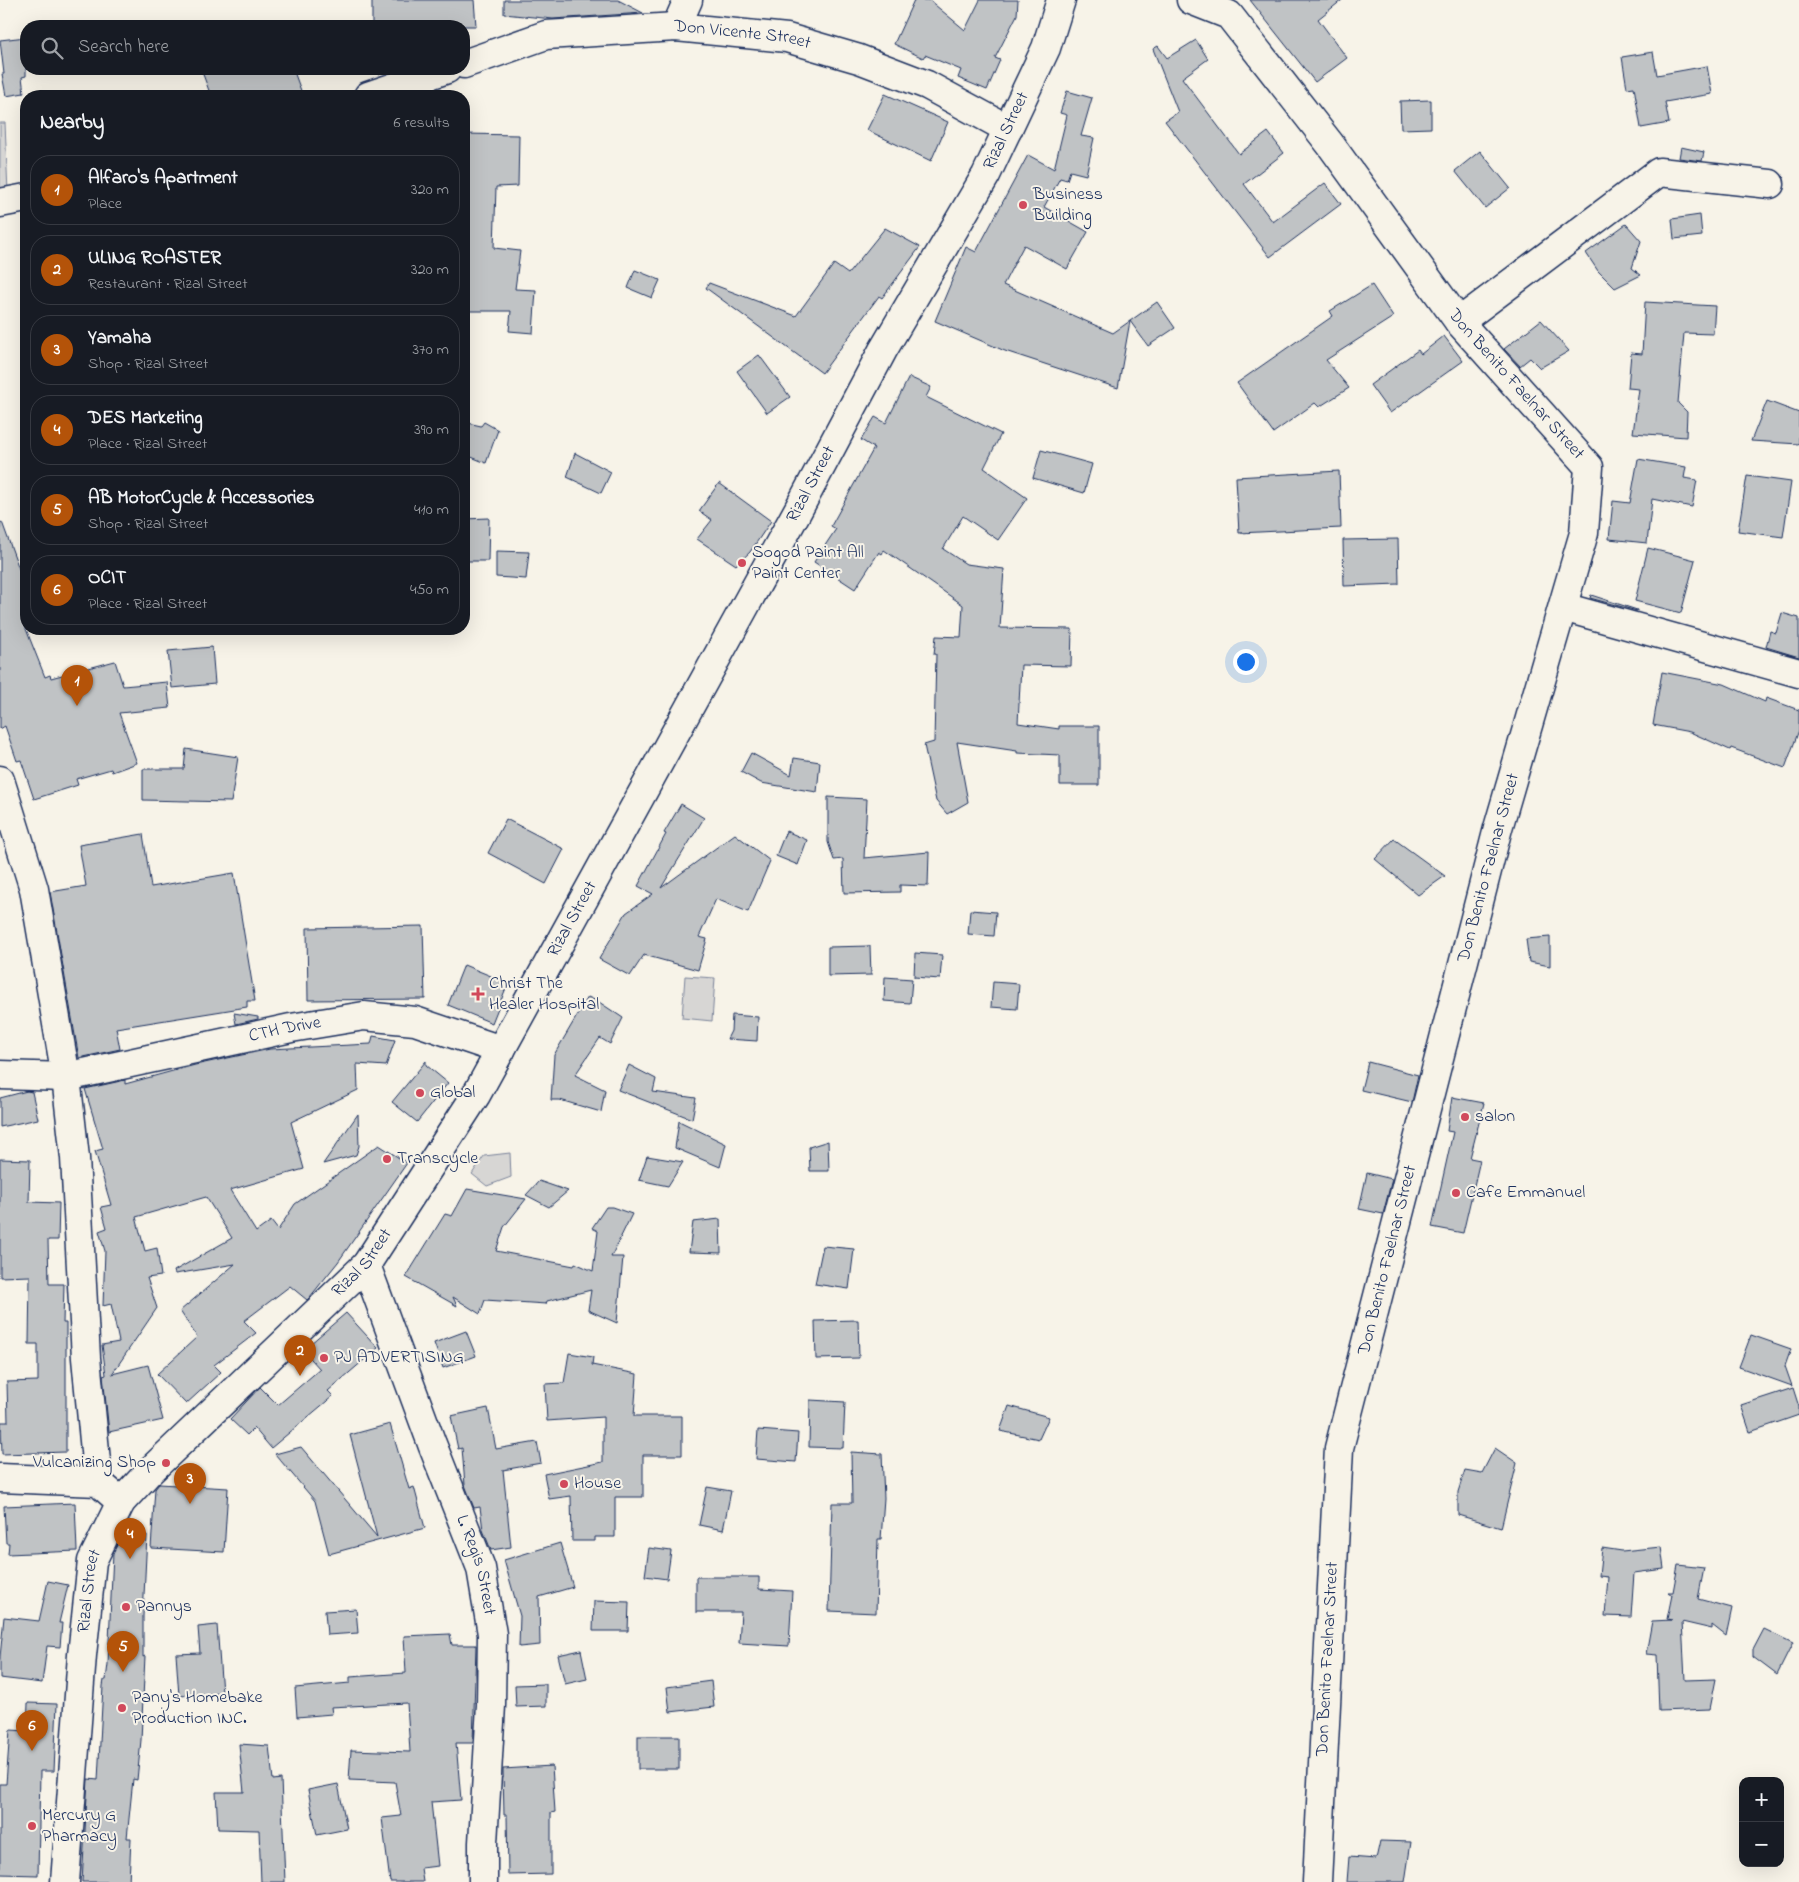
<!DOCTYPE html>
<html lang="en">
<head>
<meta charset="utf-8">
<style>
	body { margin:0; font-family:"Indie Flower",sans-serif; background:#20242c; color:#f1f3f6 }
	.controls { position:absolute; right:15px; bottom:15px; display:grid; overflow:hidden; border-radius:10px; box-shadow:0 5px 20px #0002 }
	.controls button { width:45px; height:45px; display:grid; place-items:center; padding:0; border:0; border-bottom:1px solid #363941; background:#171b24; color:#f1f3f6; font:25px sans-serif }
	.you { position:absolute; left:1245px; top:661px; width:18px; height:18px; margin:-12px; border:4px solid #fff; border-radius:50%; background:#1a73e8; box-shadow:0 0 0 8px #1a73e833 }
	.badge { display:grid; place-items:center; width:32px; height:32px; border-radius:50%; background:#b45309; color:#fff; font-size:16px; font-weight:700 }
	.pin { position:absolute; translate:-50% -41px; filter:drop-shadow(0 1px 2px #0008) }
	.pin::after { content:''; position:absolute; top:26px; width:18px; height:15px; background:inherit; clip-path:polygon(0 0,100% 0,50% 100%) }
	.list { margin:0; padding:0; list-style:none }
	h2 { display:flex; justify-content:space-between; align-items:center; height:65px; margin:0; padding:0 20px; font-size:21px }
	h2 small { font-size:16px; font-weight:400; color:#9ea1a6 }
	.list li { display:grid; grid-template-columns:32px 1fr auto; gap:15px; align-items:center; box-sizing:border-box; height:70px; margin:0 10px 10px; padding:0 10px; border:1px solid #363941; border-radius:20px }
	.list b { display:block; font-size:19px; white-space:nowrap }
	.list p { margin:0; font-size:16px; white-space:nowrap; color:#9ea1a6 }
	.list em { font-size:16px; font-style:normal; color:#9ea1a6 }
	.icon { flex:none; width:28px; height:28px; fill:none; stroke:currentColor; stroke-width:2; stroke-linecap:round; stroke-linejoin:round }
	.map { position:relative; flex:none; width:1799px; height:1882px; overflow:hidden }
	.search { position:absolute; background:#171b24; box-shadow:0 5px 20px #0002; left:20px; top:20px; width:450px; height:55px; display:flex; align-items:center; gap:12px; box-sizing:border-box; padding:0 18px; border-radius:20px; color:#9ea1a6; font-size:19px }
	.panel { position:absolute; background:#171b24; box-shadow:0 5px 20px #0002; left:20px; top:90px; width:450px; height:545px; border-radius:20px }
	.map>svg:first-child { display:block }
	.green { fill:#d7d6d4; stroke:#798299 }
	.building { fill:#c0c3c5; stroke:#1b2f5e }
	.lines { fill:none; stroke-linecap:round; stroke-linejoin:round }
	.minor-casing { stroke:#1b2f5e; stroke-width:31 }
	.tertiary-casing { stroke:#1b2f5e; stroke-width:31 }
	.primary-casing { stroke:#1b2f5e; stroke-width:31 }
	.minor { stroke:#f7f3e8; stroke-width:28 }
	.tertiary { stroke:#f7f3e8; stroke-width:28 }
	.primary { stroke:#f7f3e8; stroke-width:28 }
	.poi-dot { fill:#d1495b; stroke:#f7f3e8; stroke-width:2 }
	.labels { text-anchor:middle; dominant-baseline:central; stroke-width:4; stroke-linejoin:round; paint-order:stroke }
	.street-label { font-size:18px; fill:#1b2f5e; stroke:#f7f3e8 }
	.poi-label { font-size:18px; fill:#1b2f5e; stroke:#f7f3e8; text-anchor:start }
</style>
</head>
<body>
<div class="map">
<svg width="1799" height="1882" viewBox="0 0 1799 1882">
	<rect width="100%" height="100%" fill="#f7f3e8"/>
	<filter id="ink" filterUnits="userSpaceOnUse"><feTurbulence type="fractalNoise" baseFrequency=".02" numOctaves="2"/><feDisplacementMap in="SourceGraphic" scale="10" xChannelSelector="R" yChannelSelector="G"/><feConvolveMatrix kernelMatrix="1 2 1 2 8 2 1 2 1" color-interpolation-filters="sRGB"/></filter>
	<g filter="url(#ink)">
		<g class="green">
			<polygon points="0,123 5,123 8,192 0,193"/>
			<polygon points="685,976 715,978 712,1021 682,1018"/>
			<polygon points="510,1153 511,1177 487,1186 472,1174 484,1156"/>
		</g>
		<g class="building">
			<polygon points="372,0 474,0 476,26 372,26"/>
			<polygon points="504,0 618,0 643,13 553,19 504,14"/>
			<polygon points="914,0 929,0 965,30 980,0 1018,0 1017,15 995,58 1000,60 987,90 958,78 961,70 925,55 923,58 894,44"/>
			<polygon points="1250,0 1342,0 1318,19 1347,58 1315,82"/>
			<polygon points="26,37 26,76 22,77 24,93 6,96 2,74 4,74 0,40"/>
			<polygon points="1196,40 1208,59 1182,78 1239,154 1268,132 1284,153 1244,184 1273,222 1325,183 1341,204 1270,257 1165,121 1178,112 1153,49 1158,46 1167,58"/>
			<polygon points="1653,52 1657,75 1707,66 1712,94 1665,102 1669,123 1641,128 1634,87 1627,88 1622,57"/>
			<polygon points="201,69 293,69 303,96 211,96"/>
			<polygon points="1067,91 1092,98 1081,136 1094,138 1086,175 1070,171 1067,180 1060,178 1044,207 1088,232 1067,269 1024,245 1003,285 1113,333 1130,321 1118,388 1005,351 935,321 966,247 976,252 1028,155 1054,169 1067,115 1060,113"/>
			<polygon points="885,94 948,122 931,161 867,130"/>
			<polygon points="1431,100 1431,128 1401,129 1400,101"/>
			<polygon points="464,134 519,135 518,186 496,187 494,248 520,251 515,289 536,290 533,333 509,331 511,311 464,311 464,245 467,245 468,187 464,187"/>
			<polygon points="1681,147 1704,152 1702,161 1679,158"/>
			<polygon points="1480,151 1510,188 1485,208 1455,171"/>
			<polygon points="1700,215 1702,236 1674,239 1672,219"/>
			<polygon points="1626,224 1641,241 1632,268 1641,275 1615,288 1598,271 1586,253"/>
			<polygon points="885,228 920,247 882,298 879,296 822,373 706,288 709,283 796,316 834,264 848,274"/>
			<polygon points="635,270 660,280 652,298 628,288"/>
			<polygon points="1372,285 1393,317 1326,360 1349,388 1319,407 1315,403 1273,433 1237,383 1333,316 1330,311"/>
			<polygon points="1157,302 1175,328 1148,346 1130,321"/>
			<polygon points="1645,302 1715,306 1713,334 1684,333 1678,403 1687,412 1686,437 1633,433 1639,389 1628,388 1631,353 1642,354"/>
			<polygon points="1541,320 1569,351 1540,368 1530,358 1520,366 1504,349"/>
			<polygon points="1444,336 1463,361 1390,413 1370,385 1418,350 1421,354"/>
			<polygon points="759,355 790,397 767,413 737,371"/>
			<polygon points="909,377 931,387 926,397 1001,434 984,468 1027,498 998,540 963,516 943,549 966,564 1004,569 1000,628 1072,629 1071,666 1021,665 1018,723 1059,729 1059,726 1099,726 1099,785 1060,785 1060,755 1017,753 1017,751 957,742 968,802 947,814 936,801 924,745 934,742 936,654 934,654 936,636 961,637 963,605 884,550 882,554 879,552 855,589 814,562 836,529 831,526 874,448 861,440 875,417 886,423"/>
			<polygon points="1767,401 1799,413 1799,444 1751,441"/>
			<polygon points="484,422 498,430 486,463 464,454 464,438 468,423 481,426"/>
			<polygon points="1041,450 1092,464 1084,493 1033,478"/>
			<polygon points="575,453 611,472 601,493 567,477"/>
			<polygon points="1638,459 1686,467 1684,478 1697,480 1692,507 1652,499 1647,543 1609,539 1613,501 1630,503"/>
			<polygon points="1339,471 1341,528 1239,533 1236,477"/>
			<polygon points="1747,476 1791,482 1783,537 1738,531"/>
			<polygon points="719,483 771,521 750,552 736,565 697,539 712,520 699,511"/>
			<polygon points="489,518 488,561 464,561 464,519"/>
			<polygon points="2,522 26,588 26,629 45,677 50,675 51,678 115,661 123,686 167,682 170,708 119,713 137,763 112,772 111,769 76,779 78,785 34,799 21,760 17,761 5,726 0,729 0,523"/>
			<polygon points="1398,539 1399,584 1344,586 1343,540"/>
			<polygon points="1648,548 1695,560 1681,613 1635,601"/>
			<polygon points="496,551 529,552 526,579 496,577"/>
			<polygon points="1591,595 1637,610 1637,611 1590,598"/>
			<polygon points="1782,613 1799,618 1799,657 1766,647 1770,631 1776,633"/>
			<polygon points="212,647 215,684 172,688 168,651"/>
			<polygon points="1662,672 1724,684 1765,702 1766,698 1799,710 1799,730 1785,768 1731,748 1730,750 1690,732 1653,725"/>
			<polygon points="186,749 238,757 231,802 143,800 143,769 184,769"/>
			<polygon points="751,753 791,775 794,758 820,762 817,792 761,783 741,772"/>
			<polygon points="828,797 867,799 864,858 929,852 928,886 900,885 900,892 844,893 843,859 834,860 828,842"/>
			<polygon points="681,804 704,818 661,888 735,834 770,861 748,912 716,899 699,937 707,939 698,970 644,955 630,976 599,959 626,913 653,894 638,886 666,834 664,833"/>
			<polygon points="506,819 564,849 546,884 488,853"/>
			<polygon points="786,831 807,840 798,865 776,856"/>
			<polygon points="143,834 151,887 234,873 255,1001 247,1001 247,1007 116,1028 120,1049 79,1058 50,892 86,886 79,845"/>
			<polygon points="1394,839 1445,876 1418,895 1375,859"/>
			<polygon points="970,910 996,912 994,936 968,934"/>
			<polygon points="423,926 425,999 308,1000 307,928"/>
			<polygon points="1550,937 1550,966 1529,962 1526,939"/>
			<polygon points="870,946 871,975 828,976 828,947"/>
			<polygon points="915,953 942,955 940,979 914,977"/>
			<polygon points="464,965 508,983 492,1023 448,1005"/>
			<polygon points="885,977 912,979 910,1003 884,1001"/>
			<polygon points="993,982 1019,984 1017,1009 991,1007"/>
			<polygon points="588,997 599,1002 623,1018 610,1044 600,1038 575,1075 605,1090 601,1112 560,1100 551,1100 554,1055"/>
			<polygon points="234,1013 258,1017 258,1019 236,1024"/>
			<polygon points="732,1015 758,1017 757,1041 727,1039 731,1031"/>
			<polygon points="373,1036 395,1040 386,1066 357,1064 358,1090 291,1122 304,1169 230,1190 256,1232 271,1221 278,1230 295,1204 379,1145 407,1163 338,1262 310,1297 307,1300 290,1286 244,1321 256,1333 214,1365 221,1372 186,1404 157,1374 197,1337 180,1311 235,1264 175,1274 174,1271 232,1238 206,1197 136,1217 145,1251 157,1248 161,1276 147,1278 157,1308 112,1374 148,1365 163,1420 109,1432 103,1376 106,1375 102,1345 119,1342 111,1304 103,1306 105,1251 99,1231 107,1228 101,1207 111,1205 95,1151 103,1149 85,1089 125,1080 125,1084 195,1065 270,1049 371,1044"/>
			<polygon points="426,1061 426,1065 448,1083 417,1122 392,1102"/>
			<polygon points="1368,1062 1418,1075 1412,1102 1361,1090"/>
			<polygon points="629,1065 656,1079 653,1092 696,1098 692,1119 618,1090"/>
			<polygon points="27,1091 32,1092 38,1119 0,1127 0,1098"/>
			<polygon points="1452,1097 1484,1103 1470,1158 1480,1160 1463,1233 1432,1227 1453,1132 1447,1131"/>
			<polygon points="358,1114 359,1146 356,1155 323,1164"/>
			<polygon points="679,1121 726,1144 720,1167 675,1148"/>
			<polygon points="828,1141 829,1171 810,1171 809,1147"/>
			<polygon points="647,1156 683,1162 668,1186 639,1180"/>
			<polygon points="0,1159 30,1160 29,1202 59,1203 58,1240 48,1240 49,1284 64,1284 63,1323 66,1323 66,1452 2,1454 1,1422 8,1422 7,1382 38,1381 38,1344 29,1344 30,1276 0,1277"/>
			<polygon points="1367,1173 1392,1179 1383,1214 1359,1209"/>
			<polygon points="539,1181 568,1191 549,1207 526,1195"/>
			<polygon points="467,1189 526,1199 504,1227 496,1251 574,1266 575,1263 593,1271 598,1231 592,1228 606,1207 612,1207 632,1214 611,1257 623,1257 617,1323 588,1310 591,1290 547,1301 546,1304 485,1300 480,1314 453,1297 457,1306 406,1277 445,1214 452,1216"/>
			<polygon points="720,1219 721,1253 689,1252 693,1222"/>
			<polygon points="823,1246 854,1249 849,1289 815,1284"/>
			<polygon points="346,1313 378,1348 328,1391 333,1396 271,1448 254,1428 247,1435 230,1419 260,1387 278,1405 320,1369 303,1350"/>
			<polygon points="858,1320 859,1358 816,1359 815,1321"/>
			<polygon points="466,1331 476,1356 443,1368 434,1343"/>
			<polygon points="1751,1335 1791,1349 1785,1366 1792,1386 1739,1367"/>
			<polygon points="569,1353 593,1357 592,1365 637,1374 634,1416 682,1416 682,1455 643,1455 643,1497 615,1497 615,1537 595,1537 595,1541 572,1541 571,1496 549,1499 544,1474 603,1462 603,1417 547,1421 545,1384 564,1383"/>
			<polygon points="1793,1388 1799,1407 1799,1415 1750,1432 1741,1405"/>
			<polygon points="810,1400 845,1402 843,1448 809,1447"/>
			<polygon points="1009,1406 1049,1417 1039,1439 1000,1431"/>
			<polygon points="488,1408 496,1449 537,1442 541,1463 503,1470 511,1547 491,1550 483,1530 480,1507 474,1508 465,1485 462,1448 458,1449 451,1416"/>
			<polygon points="390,1424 409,1489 414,1487 425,1528 329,1554 315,1501 275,1454 301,1447 377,1537 350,1435"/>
			<polygon points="758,1430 798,1433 796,1462 756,1459"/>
			<polygon points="1495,1448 1517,1463 1501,1528 1458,1515 1458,1492 1465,1470 1482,1473"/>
			<polygon points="851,1452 882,1454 884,1498 881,1539 878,1539 876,1613 829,1611 832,1503 852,1503"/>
			<polygon points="159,1484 228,1488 224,1552 151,1548 155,1489"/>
			<polygon points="707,1487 731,1491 723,1530 699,1525"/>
			<polygon points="75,1503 77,1551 8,1554 9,1543 6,1543 4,1506"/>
			<polygon points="123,1534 147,1535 143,1616 143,1657 145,1656 141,1740 137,1780 133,1779 127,1838 131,1838 129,1882 82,1882 88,1779 98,1780 103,1686 104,1680 106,1680 108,1664 113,1553"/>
			<polygon points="560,1543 573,1587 539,1597 540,1645 519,1647 520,1616 504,1560"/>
			<polygon points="1661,1547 1664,1569 1634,1573 1631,1617 1605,1616 1608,1577 1599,1576 1602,1548 1622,1551"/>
			<polygon points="649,1548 671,1551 667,1579 645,1576"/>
			<polygon points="1678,1565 1704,1568 1698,1599 1732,1608 1726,1636 1712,1625 1712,1629 1682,1622 1685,1680 1716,1679 1710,1709 1659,1711 1657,1655 1646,1654 1652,1621 1672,1620 1667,1619 1672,1595 1668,1592 1673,1592"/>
			<polygon points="696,1577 759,1577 759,1589 792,1591 789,1646 739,1643 741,1612 696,1612"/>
			<polygon points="48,1581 68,1585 59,1623 62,1623 60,1647 47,1646 42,1683 0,1678 0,1657 4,1617 39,1621"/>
			<polygon points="594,1601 629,1602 628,1631 593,1631"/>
			<polygon points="356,1609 358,1633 327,1635 325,1611"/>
			<polygon points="217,1625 222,1693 179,1696 176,1654 200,1653 198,1627"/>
			<polygon points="1764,1629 1793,1643 1777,1675 1753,1657 1753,1650"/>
			<polygon points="450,1634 452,1645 476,1645 473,1743 456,1743 461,1800 431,1802 438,1866 421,1868 423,1882 390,1882 382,1818 401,1816 395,1782 349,1780 351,1750 410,1752 407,1703 331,1707 332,1714 297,1717 295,1688 350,1683 350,1677 406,1673 404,1636"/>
			<polygon points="581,1650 587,1679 565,1684 558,1655"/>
			<polygon points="711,1681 714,1707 670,1712 667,1687"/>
			<polygon points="546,1684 546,1706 516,1707 515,1685"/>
			<polygon points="28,1703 57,1704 54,1771 40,1771 38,1875 0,1874 0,1784 6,1784 10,1730 27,1731"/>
			<rect x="638" y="1736" width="41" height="33"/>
			<polygon points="239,1744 269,1746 273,1780 281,1779 285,1882 261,1882 259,1830 218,1829 216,1792 244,1792"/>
			<polygon points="552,1766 555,1812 551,1813 551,1874 508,1875 507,1815 504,1815 503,1769"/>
			<polygon points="338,1784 347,1829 317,1835 308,1790"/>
			<polygon points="1380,1841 1411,1842 1405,1882 1347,1882 1349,1857 1376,1859"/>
		</g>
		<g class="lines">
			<defs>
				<g id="minor">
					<polyline points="676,27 688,0"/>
					<path id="s1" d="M464 64 546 35 676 27 787 38 859 59 927 85 1008 129"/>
					<polyline points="368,96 447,69"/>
					<polyline points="0,203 26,198"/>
					<polyline points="1459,322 1659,172 1770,184"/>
					<polyline points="1563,607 1799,673"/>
					<polyline points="0,780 34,889 66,1077 75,1158 86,1358 98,1482"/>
					<path id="s2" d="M0 1075 66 1077 291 1028 364 1016 415 1021 501 1050"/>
				</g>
				<g id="tertiary">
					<path id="s3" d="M1191 0 1229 15 1330 144 1459 322 1589 467 1584 533 1498 828 1339 1448 1317 1882"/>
					<path id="s4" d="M366 1265 432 1444 481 1568 492 1634 491 1705 483 1843V1882"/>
					<polyline points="0,1478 98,1482 121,1502"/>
				</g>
				<g id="primary">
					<path id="s5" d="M65 1882 82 1655 92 1561 121 1502 149 1472 366 1265 476 1095 798 510 883 350 986 175 1046 48 1061 0"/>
				</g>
			</defs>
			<use href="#minor" class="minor-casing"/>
			<use href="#tertiary" class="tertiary-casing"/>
			<use href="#primary" class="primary-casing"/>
			<use href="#minor" class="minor"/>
			<use href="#tertiary" class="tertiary"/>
			<use href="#primary" class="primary"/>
		</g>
	</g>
	<g class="poi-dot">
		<circle cx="1023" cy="205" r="5"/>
		<circle cx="742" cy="563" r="5"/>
		<path d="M475.5 986.5h5v5h5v5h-5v5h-5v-5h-5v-5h5z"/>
		<circle cx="420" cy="1093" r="5"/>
		<circle cx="1465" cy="1117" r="5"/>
		<circle cx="387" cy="1159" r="5"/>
		<circle cx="1456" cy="1193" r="5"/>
		<circle cx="324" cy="1358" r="5"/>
		<circle cx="166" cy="1463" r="5"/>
		<circle cx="564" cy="1484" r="5"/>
		<circle cx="126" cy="1607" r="5"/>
		<circle cx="122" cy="1708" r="5"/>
		<circle cx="32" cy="1826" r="5"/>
	</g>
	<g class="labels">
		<g class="street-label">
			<text stroke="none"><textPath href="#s1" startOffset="284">Don Vicente Street</textPath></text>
			<text stroke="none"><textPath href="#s5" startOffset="2032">Rizal Street</textPath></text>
			<text stroke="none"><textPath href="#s3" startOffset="509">Don Benito Faelnar Street</textPath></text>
			<text stroke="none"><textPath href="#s5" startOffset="1628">Rizal Street</textPath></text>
			<text transform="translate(1489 868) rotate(-75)">Don Benito Faelnar Street</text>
			<text stroke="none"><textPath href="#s5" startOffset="1132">Rizal Street</textPath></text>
			<text stroke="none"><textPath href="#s2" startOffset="290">CTH Drive</textPath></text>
			<text transform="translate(1388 1260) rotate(-76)">Don Benito Faelnar Street</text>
			<text stroke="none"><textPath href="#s5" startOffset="728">Rizal Street</textPath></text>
			<text stroke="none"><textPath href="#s4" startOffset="320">L. Regis Street</textPath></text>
			<text stroke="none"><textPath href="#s5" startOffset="292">Rizal Street</textPath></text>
			<text transform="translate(1328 1659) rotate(-87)">Don Benito Faelnar Street</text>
		</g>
		<g class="poi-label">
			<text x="1033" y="195">Business<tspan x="1033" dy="21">Building</tspan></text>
			<text x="752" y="553">Sogod Paint All<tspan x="752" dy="21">Paint Center</tspan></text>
			<text x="489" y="984">Christ The<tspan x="489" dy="21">Healer Hospital</tspan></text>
			<text x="430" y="1093">Global</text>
			<text x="1475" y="1117">salon</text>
			<text x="397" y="1159">Transcycle</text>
			<text x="1466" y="1193">Cafe Emmanuel</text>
			<text x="334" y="1358">PJ ADVERTISING</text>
			<text x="156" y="1463" text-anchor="end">Vulcanizing Shop</text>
			<text x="574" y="1484">House</text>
			<text x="136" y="1607">Pannys</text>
			<text x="132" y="1698">Pany's Homebake<tspan x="132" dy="21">Production INC.</tspan></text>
			<text x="42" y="1816">Mercury G<tspan x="42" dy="21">Pharmacy</tspan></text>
		</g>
	</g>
</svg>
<div class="controls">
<button>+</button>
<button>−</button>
</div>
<div class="you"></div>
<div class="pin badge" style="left:77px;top:706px">1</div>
<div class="pin badge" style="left:300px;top:1376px">2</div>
<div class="pin badge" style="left:190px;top:1504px">3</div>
<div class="pin badge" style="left:130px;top:1559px">4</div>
<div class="pin badge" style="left:123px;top:1672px">5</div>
<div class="pin badge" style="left:32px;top:1751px">6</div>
<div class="search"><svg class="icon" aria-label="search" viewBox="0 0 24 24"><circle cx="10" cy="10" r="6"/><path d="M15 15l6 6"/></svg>Search here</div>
<section class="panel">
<h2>Nearby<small>6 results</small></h2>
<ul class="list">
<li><span class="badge">1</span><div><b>Alfaro's Apartment</b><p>Place</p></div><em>320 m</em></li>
<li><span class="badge">2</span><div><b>ULING ROASTER</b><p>Restaurant · Rizal Street</p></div><em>320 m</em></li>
<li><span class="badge">3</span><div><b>Yamaha</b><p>Shop · Rizal Street</p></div><em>370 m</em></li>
<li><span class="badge">4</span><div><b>DES Marketing</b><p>Place · Rizal Street</p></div><em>390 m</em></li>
<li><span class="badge">5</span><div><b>AB MotorCycle &amp; Accessories</b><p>Shop · Rizal Street</p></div><em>410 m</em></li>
<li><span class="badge">6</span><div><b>OCIT</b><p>Place · Rizal Street</p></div><em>450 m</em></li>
</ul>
</section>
</div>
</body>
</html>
